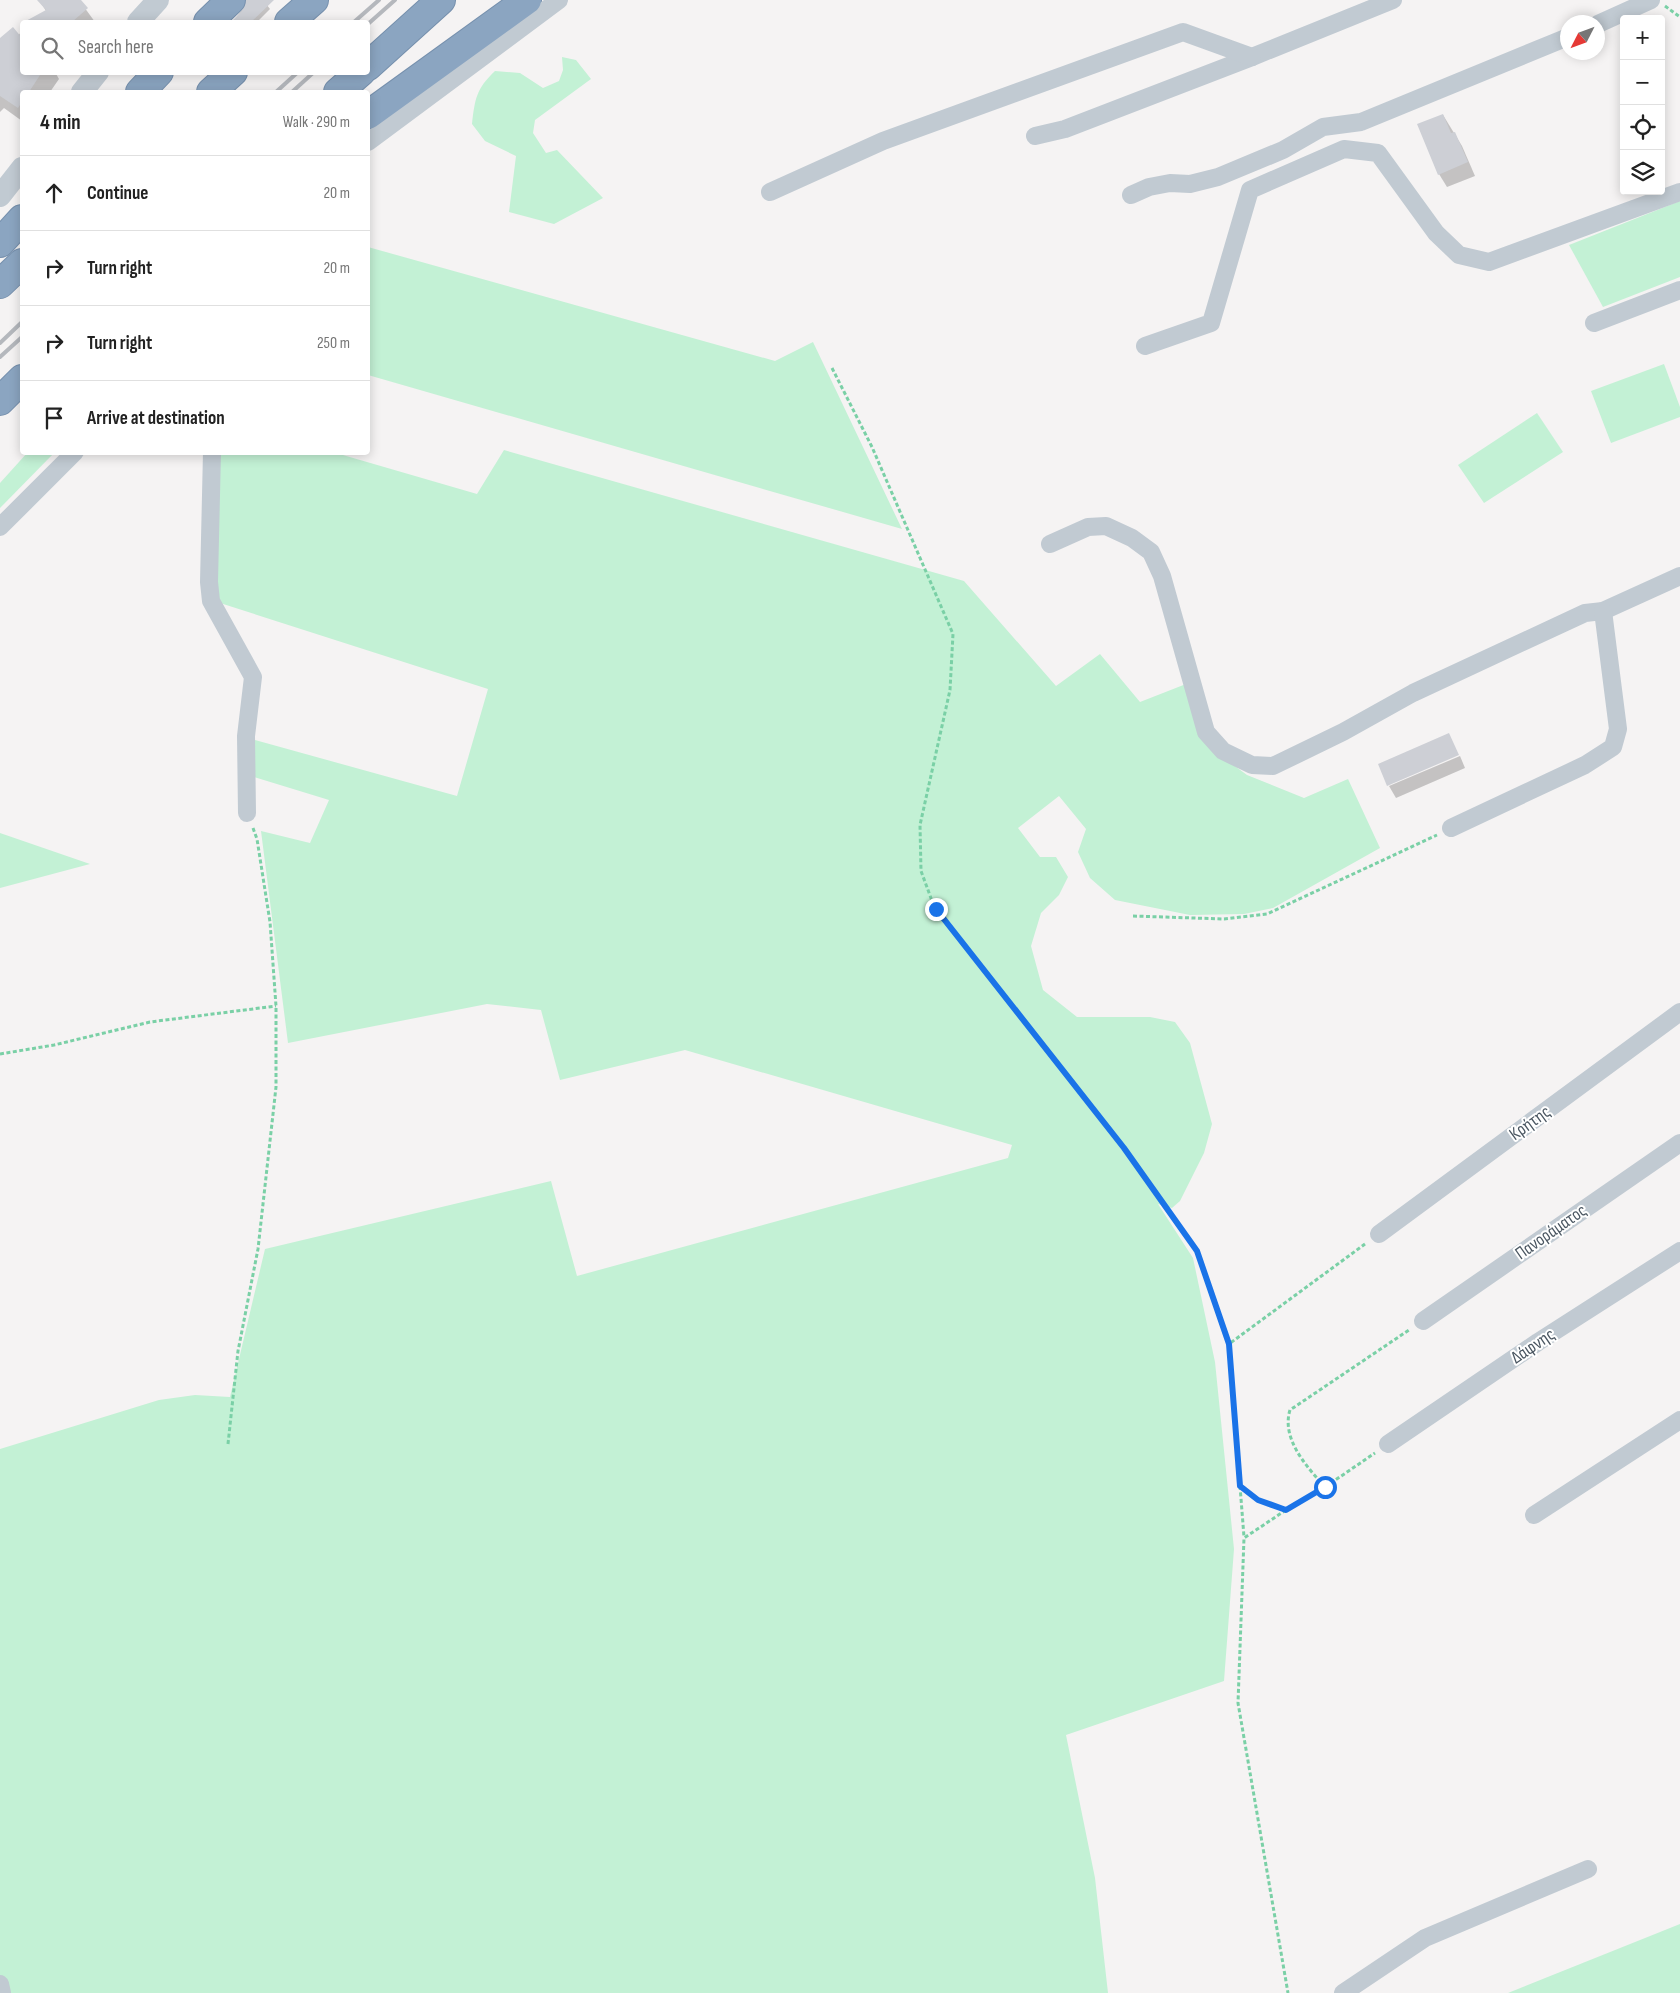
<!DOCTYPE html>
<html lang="en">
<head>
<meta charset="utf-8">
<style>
	body { margin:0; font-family:"Sofia Sans Condensed",sans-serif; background:#f2f2f2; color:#222 }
	.controls { position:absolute; right:15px; top:15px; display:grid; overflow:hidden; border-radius:5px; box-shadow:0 2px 12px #0003 }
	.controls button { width:45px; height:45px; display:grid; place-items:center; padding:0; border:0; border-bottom:1px solid #e0e0e0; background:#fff; color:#222; font:25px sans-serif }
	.compass { position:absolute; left:1560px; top:15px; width:45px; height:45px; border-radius:50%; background:#fff; box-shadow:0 2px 12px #0003; rotate:228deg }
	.stop { position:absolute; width:15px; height:15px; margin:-11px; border:4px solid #1a73e8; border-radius:50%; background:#fff }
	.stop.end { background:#1a73e8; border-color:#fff; box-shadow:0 1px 5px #0008 }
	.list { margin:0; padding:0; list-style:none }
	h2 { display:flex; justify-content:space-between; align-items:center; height:65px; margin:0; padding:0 20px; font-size:21px }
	h2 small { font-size:16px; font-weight:400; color:#767676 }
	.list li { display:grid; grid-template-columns:32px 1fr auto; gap:15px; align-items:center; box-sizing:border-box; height:75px; padding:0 20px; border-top:1px solid #e0e0e0 }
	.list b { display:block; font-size:19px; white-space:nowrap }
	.list em { font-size:16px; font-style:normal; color:#767676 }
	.icon { flex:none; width:28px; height:28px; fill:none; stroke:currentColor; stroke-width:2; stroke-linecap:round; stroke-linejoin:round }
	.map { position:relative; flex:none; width:1680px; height:1993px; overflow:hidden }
	.search { position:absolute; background:#fff; box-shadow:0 2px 12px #0003; left:20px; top:20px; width:350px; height:55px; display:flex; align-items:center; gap:12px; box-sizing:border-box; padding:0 18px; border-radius:5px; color:#767676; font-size:19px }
	.panel { position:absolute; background:#fff; box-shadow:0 2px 12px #0003; left:20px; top:90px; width:350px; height:365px; border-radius:5px }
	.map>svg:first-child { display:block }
	.green { fill:#c3f1d5 }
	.shadow { fill:#0003 }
	.building { fill:#cdcfd5 }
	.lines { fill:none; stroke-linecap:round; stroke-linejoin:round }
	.motorway-casing { stroke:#7690ad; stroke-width:30 }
	.path { stroke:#7ad0a6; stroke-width:3; stroke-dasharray:4 2.5; stroke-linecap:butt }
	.minor { stroke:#c1cad2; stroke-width:18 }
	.tertiary { stroke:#c1cad2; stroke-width:22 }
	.motorway { stroke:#8ba5c1; stroke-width:28 }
	.rail { stroke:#b5b8bd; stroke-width:4 }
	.route { stroke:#1a73e8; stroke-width:6 }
	.labels { text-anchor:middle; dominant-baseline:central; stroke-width:4; stroke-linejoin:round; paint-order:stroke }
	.street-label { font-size:18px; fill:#4a5661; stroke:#fff }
</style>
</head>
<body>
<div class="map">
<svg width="1680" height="1993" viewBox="0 0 1680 1993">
	<rect width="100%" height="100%" fill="#f5f3f3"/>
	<g class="green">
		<path d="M562 57 576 60 591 79 535 120 533 133 546 153 557 150 603 198 554 224 509 212 516 156 485 141 472 124C475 99 476 89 495 71L520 73 543 88 559 81 563 70Z"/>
		<polygon points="1680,201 1680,277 1603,307 1569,245"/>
		<polygon points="368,247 775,361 813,342 902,529 368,375"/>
		<polygon points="1664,364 1680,407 1680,417 1611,443 1591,391"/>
		<polygon points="1537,413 1563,452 1484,503 1458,465"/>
		<polygon points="504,450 964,581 1056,686 1100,654 1140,702 1186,684 1224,758 1247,775 1304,798 1348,779 1380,848 1273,908 1244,914 1190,915 1115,900 1090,878 1078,852 1086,829 1059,796 1018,828 1040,857 1056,857 1068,877 1059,895 1041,913 1031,946 1043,990 1077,1017 1150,1017 1175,1022 1190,1043 1212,1124 1204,1153 1180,1201 1172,1208 1158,1204 1193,1258 1215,1362 1234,1549 1224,1681 1066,1735 1095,1878 1108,1993 0,1993 0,1449 159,1400 195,1395 230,1397 265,1249 551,1181 577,1276 1008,1158 1012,1145 685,1050 560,1080 541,1010 487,1004 288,1043 261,831 310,843 329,800 254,777 255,740 457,796 488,689 220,603 215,587 213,453 336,453 477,494"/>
		<polygon points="28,452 54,453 0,508 0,483"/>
		<polygon points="0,833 90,864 0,888"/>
		<polygon points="1680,1924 1680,1993 1508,1993"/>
	</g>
	<g class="shadow">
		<polygon points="45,0 79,0 95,22 29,22 46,11 41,3"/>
		<polygon points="247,0 263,0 270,9 257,22 236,22 234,20 247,4"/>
		<polygon points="22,30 22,72 55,72 59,79 50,92 22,92 22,121 4,108 0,112 0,39 19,35"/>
		<polygon points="1443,115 1462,146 1475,176 1447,187 1439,174"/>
		<polygon points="1460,756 1465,768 1396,798 1389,786"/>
	</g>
	<g class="building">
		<polygon points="37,0 81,0 88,8 72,22 24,22 46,10"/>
		<polygon points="246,0 274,0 251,22 235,22 233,20 242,11"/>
		<polygon points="13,27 22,38 22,72 42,72 29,92 22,92 22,102 18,108 0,96 0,38"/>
		<polygon points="1443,114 1451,133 1455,132 1468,162 1438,175 1417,124"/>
		<polygon points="1449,733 1459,755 1387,786 1378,764"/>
	</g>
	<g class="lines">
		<defs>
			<g id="motorway">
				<polyline points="208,22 231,0"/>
				<polyline points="289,22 314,0"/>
				<polyline points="368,66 441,0"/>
				<polyline points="140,92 159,72"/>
				<polyline points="211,92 233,72"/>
				<polyline points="338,92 361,72"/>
				<polyline points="368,115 527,0"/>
				<polyline points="0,243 22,219"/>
				<polyline points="0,284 22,263"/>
				<polyline points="0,401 22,379"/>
			</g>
		</defs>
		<use href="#motorway" class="motorway-casing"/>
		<g class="path">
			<polyline points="1665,6 1680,17"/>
			<polyline points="832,368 872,447 953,634 950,690 920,825 921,871 935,909 1124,1148 1197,1251 1229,1344 1365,1244"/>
			<polyline points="1133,916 1224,919 1267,914 1437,835"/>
			<polyline points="0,1054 54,1045 150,1022 276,1006"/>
			<polyline points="1229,1344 1240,1486 1258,1500 1286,1510 1325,1487 1375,1453"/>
			<polyline points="228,1444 238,1351 258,1249 276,1087 276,1006 270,922 257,839 253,828"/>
			<polyline points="1240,1486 1244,1537"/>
			<path d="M1325 1487C1307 1467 1281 1439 1290 1410L1409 1330"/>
			<polyline points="1286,1510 1244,1538 1238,1703 1288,1993"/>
		</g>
		<g class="minor">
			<polyline points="1598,24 1651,0"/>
			<polyline points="1035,136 1065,129 1252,57 1393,0"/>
			<polyline points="368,142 559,0"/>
			<polyline points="770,192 883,141 1183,32 1252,57"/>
			<polyline points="1131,195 1149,187 1170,183 1190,184 1218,177 1283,150 1323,127 1361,122 1568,37"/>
			<polyline points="1594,323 1680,290"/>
			<polyline points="1145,346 1211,323 1250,190 1344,149 1378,153 1436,233 1459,255 1489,262 1680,192"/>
			<polyline points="212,452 209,582 211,601 253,677 246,736 247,813"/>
			<polyline points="0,527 75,452"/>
			<polyline points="1050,544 1088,527 1106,526 1132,538 1151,552 1162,576 1206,732 1223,751 1252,765 1273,766 1343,732 1413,693 1585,613 1603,611 1680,576"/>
			<polyline points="1451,828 1585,765 1613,747 1618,729 1603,611"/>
			<polyline points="1379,1234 1680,1012"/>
			<polyline points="1423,1321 1680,1143"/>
			<polyline points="1388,1444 1538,1342 1680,1251"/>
			<polyline points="1534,1515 1680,1420"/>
			<polyline points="0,1984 2,1993"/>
			<polyline points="1343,1993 1425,1938 1588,1869"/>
		</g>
		<g class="tertiary">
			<polyline points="138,22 158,0"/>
			<polyline points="82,92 98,72"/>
			<polyline points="0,196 22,168"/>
		</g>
		<use href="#motorway" class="motorway"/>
		<g class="rail">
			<polyline points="354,22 379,0"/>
			<polyline points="368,24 395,0"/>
			<polyline points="276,92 298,72"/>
			<polyline points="292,92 314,72"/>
			<polyline points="0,343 22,322"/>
			<polyline points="0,357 22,337"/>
		</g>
	</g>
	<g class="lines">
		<polyline class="route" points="936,909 1124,1148 1197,1251 1229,1344 1240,1486 1258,1500 1286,1510 1325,1487"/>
	</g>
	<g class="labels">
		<g class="street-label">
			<text transform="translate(1530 1123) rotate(-36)">Κρήτης</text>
			<text transform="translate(1551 1232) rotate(-35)">Πανοράματος</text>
			<text transform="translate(1533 1346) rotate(-34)">Δάφνης</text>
		</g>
	</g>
</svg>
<div class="controls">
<button>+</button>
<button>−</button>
<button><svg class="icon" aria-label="locate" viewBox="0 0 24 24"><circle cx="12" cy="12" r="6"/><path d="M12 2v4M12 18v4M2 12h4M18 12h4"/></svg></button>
<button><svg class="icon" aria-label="layers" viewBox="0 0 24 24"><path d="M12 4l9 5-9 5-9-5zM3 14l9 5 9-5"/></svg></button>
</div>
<svg class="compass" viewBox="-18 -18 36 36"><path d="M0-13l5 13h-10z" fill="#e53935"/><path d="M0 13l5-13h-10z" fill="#767676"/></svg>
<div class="stop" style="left:1325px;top:1487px"></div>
<div class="stop end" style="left:936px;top:909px"></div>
<div class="search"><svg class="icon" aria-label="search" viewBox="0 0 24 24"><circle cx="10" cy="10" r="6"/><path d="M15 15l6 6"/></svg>Search here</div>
<section class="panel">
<h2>4 min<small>Walk · 290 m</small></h2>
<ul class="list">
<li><svg class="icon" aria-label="ahead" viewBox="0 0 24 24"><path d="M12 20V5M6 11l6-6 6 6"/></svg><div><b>Continue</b></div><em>20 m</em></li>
<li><svg class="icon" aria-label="right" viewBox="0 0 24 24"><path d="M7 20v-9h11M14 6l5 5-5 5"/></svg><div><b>Turn right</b></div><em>20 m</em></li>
<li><svg class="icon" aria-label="right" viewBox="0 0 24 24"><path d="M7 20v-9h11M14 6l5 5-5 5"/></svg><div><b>Turn right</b></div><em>250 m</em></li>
<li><svg class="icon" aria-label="arrive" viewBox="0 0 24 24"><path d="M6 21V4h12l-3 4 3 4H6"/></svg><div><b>Arrive at destination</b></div></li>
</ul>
</section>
</div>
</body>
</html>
